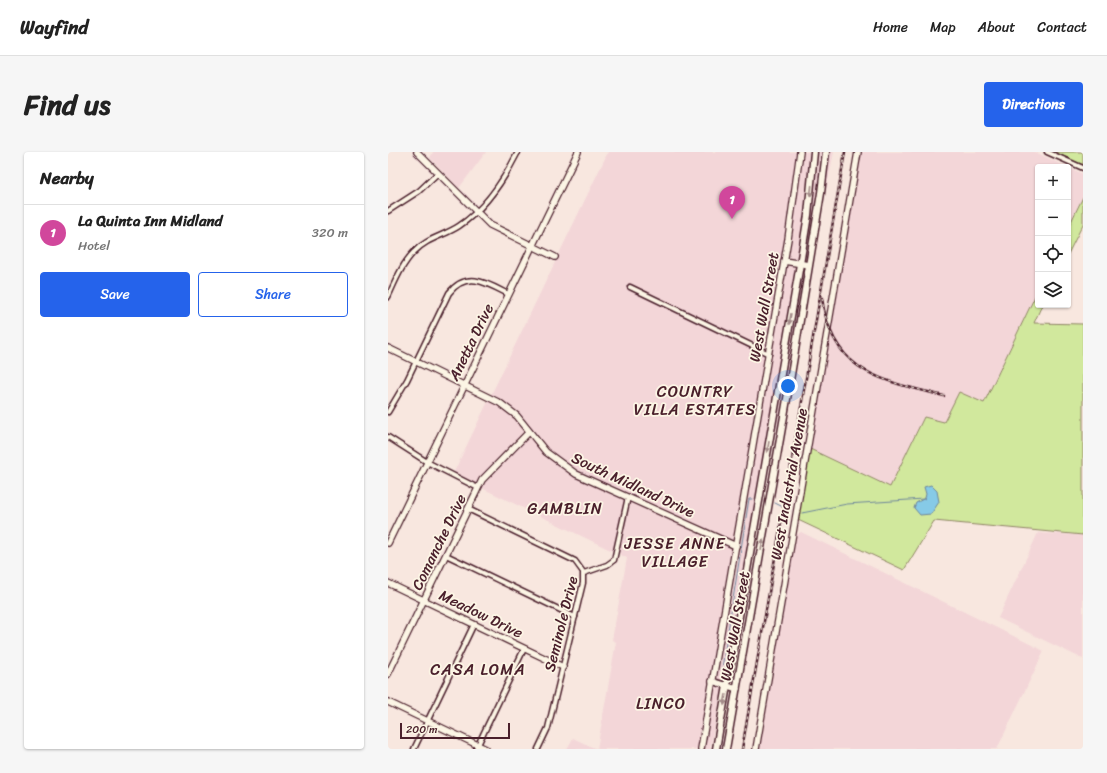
<!DOCTYPE html>
<html lang="en">
<head>
<meta charset="utf-8">
<style>
	body { margin:0; font-family:Sriracha,sans-serif; background:#f6f6f6; color:#222 }
	.controls { position:absolute; right:12px; top:12px; display:grid; overflow:hidden; border-radius:4px; box-shadow:0 1px 3px #0004 }
	.controls button { width:36px; height:36px; display:grid; place-items:center; padding:0; border:0; border-bottom:1px solid #e0e0e0; background:#fff; color:#222; font:20px sans-serif }
	.scale { position:absolute; left:12px; bottom:10px; width:110px; box-sizing:border-box; padding-left:4px; border:2px solid #4a1f2b; border-top:0; font-size:11px; line-height:14px; white-space:nowrap; color:#4a1f2b; -webkit-text-stroke:3px #fcf5e5; paint-order:stroke }
	.you { position:absolute; left:400px; top:234px; width:14px; height:14px; margin:-10px; border:3px solid #fff; border-radius:50%; background:#1a73e8; box-shadow:0 0 0 6px #1a73e833 }
	.badge { display:grid; place-items:center; width:26px; height:26px; border-radius:50%; background:#2563eb; color:#fff; font-size:13px; font-weight:700 }
	.pin { position:absolute; translate:-50% -33px; filter:drop-shadow(0 1px 2px #0008) }
	.pin::after { content:''; position:absolute; top:21px; width:14px; height:12px; background:inherit; clip-path:polygon(0 0,100% 0,50% 100%) }
	.list { margin:0; padding:0; list-style:none }
	h2 { display:flex; justify-content:space-between; align-items:center; height:52px; margin:0; padding:0 16px; font-size:17px }
	h2 small { font-size:13px; font-weight:400; color:#767676 }
	.list li { display:grid; grid-template-columns:26px 1fr auto; gap:12px; align-items:center; box-sizing:border-box; height:56px; padding:0 16px; border-top:1px solid #e0e0e0 }
	.list b { display:block; font-size:15px; white-space:nowrap }
	.list p { margin:0; font-size:13px; white-space:nowrap; color:#767676 }
	.list em { font-size:13px; font-style:normal; color:#767676 }
	.actions { display:flex; gap:8px; padding:12px 16px }
	.actions a { flex:1; padding:9px 0; border:1px solid #2563eb; border-radius:4px; text-align:center; font-size:14px; color:#2563eb }
	.actions .main { background:#2563eb; color:#fff }
	.icon { flex:none; width:22px; height:22px; fill:none; stroke:currentColor; stroke-width:2; stroke-linecap:round; stroke-linejoin:round }
	.map { position:relative; flex:none; width:695px; height:597px; overflow:hidden; border-radius:4px }
	header { display:flex; align-items:center; gap:24px; box-sizing:border-box; height:56px; padding:0 20px; background:#fff; border-bottom:1px solid #e0e0e0 }
	header strong { font-size:19px }
	nav { display:flex; gap:22px; margin-inline-start:auto; font-size:14px }
	.intro { display:flex; align-items:center; justify-content:space-between; box-sizing:border-box; height:96px; padding:0 24px }
	h1 { margin:0; font-size:28px }
	.button { padding:10px 18px; border-radius:4px; background:#2563eb; color:#fff; font-size:14px; font-weight:700 }
	main { display:flex; gap:24px; padding:0 24px }
	aside { flex:1; background:#fff; border-radius:4px; box-shadow:0 1px 3px #0004 }
	.map>svg:first-child { display:block }
	.built { fill:#f3d6d8 }
	.green { fill:#d1e89d; stroke:#8e8464 }
	.water { fill:#86cae7; stroke:#6e869c }
	.lines { fill:none; stroke-linecap:round; stroke-linejoin:round }
	.stream { stroke:#6e869c; stroke-width:1 }
	.street-casing { stroke:#4a1f2b; stroke-width:7 }
	.secondary-casing { stroke:#4a1f2b; stroke-width:8 }
	.primary-casing { stroke:#4a1f2b; stroke-width:9 }
	.street { stroke:#fcf5e5; stroke-width:4 }
	.secondary { stroke:#fcf5e5; stroke-width:5.5 }
	.primary { stroke:#fcf5e5; stroke-width:6 }
	.rail-casing { stroke:#4a1f2b; stroke-width:2.5 }
	.rail { stroke:#fcf5e5; stroke-width:1; stroke-dasharray:3; stroke-linecap:butt }
	.oneway { fill:#a38a88 }
	.labels { text-anchor:middle; dominant-baseline:central; stroke-width:3.5; stroke-linejoin:round; paint-order:stroke }
	.street-label { font-size:15px; fill:#4a1f2b; stroke:#fcf5e5 }
	.neighbourhood-label { font-size:16px; letter-spacing:1px; fill:#4a1f2b; stroke:#fcf5e5 }
</style>
</head>
<body>
<header>
<strong>Wayfind</strong>
<nav><a>Home</a><a>Map</a><a>About</a><a>Contact</a></nav>
</header>
<div class="intro"><h1>Find us</h1><a class="button">Directions</a></div>
<main>
<aside>
<h2>Nearby<small></small></h2>
<ul class="list">
<li><span class="badge" style="background:#d1479c">1</span><div><b>La Quinta Inn Midland</b><p>Hotel</p></div><em>320 m</em></li>
</ul>
<div class="actions"><a class="main">Save</a><a>Share</a></div>
</aside>
<div class="map">
<svg width="695" height="597" viewBox="0 0 695 597">
	<rect width="100%" height="100%" fill="#f8e7df"/>
	<filter id="ink" filterUnits="userSpaceOnUse"><feTurbulence type="fractalNoise" baseFrequency=".025" numOctaves="2"/><feDisplacementMap in="SourceGraphic" scale="8" xChannelSelector="R" yChannelSelector="G"/><feConvolveMatrix kernelMatrix="1 2 1 2 8 2 1 2 1" color-interpolation-filters="sRGB"/></filter>
	<g filter="url(#ink)">
		<g class="built">
			<polygon points="45,0 98,0 71,36 42,6"/>
			<polygon points="220,0 446,0 322,597 209,597 228,490 224,488 239,406 65,322"/>
			<polygon points="473,0 647,0 679,15 650,15 650,138 596,251 556,270 536,265 502,335 422,297"/>
			<polygon points="680,15 695,22 695,45 680,76"/>
			<polygon points="413,380 656,499 609,597 371,597 408,383"/>
			<polygon points="650,381 695,383 695,507 610,466"/>
			<polygon points="185,586 208,597 179,597"/>
		</g>
		<g class="green">
			<polygon points="666,0 695,0 695,13"/>
			<polygon points="695,45 695,72 680,102 680,76"/>
			<polygon points="650,138 650,153 654,153 646,171 695,172 695,383 546,369 516,418 410,368 422,297 502,335 536,265 556,270 571,240 596,251"/>
		</g>
		<polygon class="water" points="543,333 549,339 551,350 543,362 532,363 526,356 528,351 537,346 538,342 536,335"/>
		<g class="lines">
			<g class="stream">
				<polyline points="387,351 401,358"/>
				<polyline points="414,361 459,352 536,347"/>
				<polyline points="334,516 361,347 364,347"/>
			</g>
			<defs>
				<g id="street">
					<polyline points="659,0 695,16"/>
					<polyline points="0,59 31,39 50,21"/>
					<polyline points="242,135 381,202"/>
					<path d="M0 145C7 130 14 112 26 100 39 86 56 84 71 74 98 56 116 28 130 0"/>
					<path d="M0 260 19 228 61 141C79 118 99 131 120 142"/>
					<polyline points="0,285 39,310 90,336"/>
					<polyline points="80,357 187,409 195,420 195,431 160,576 150,597"/>
					<polyline points="58,403 187,465"/>
					<polyline points="196,421 219,413 226,408 240,345"/>
					<polyline points="26,597 86,472"/>
					<polyline points="88,597 136,497"/>
				</g>
				<g id="secondary">
					<polyline points="29,0 102,73 167,105"/>
					<polyline points="396,109 421,113"/>
					<polyline points="0,196 112,251 129,264 158,300 188,322 348,394"/>
					<polyline points="0,391 190,0"/>
					<polyline points="0,431 175,515"/>
					<polyline points="0,522 94,328 141,280"/>
					<polyline points="324,529 349,537"/>
					<polyline points="0,550 98,597"/>
					<polyline points="313,597 400,87 412,0"/>
					<polyline points="368,597 470,0"/>
				</g>
				<g id="primary">
					<polyline points="328,597 412,112 420,63 426,0"/>
					<polyline points="338,597 399,247 433,41 438,0"/>
				</g>
			</defs>
			<use href="#street" class="street-casing"/>
			<use href="#secondary" class="secondary-casing"/>
			<use href="#primary" class="primary-casing"/>
			<use href="#street" class="street"/>
			<use href="#secondary" class="secondary"/>
			<use href="#primary" class="primary"/>
			<defs>
				<g id="rail">
					<path d="M434 146C444 222 494 228 556 244"/>
					<polyline points="354,597 457,0"/>
				</g>
			</defs>
			<use href="#rail" class="rail-casing"/>
			<use href="#rail" class="rail"/>
		</g>
		<defs><path id="oneway-solid" d="M-6-.8H1V-3.2L6.5 0L1 3.2V.8H-6Z"/></defs>
		<g class="oneway">
			<use href="#oneway-solid" transform="translate(423 39) rotate(97)"/>
			<use href="#oneway-solid" transform="translate(402 167) rotate(100)"/>
			<use href="#oneway-solid" transform="translate(380 295) rotate(100)"/>
			<use href="#oneway-solid" transform="translate(374 393) rotate(-80)"/>
			<use href="#oneway-solid" transform="translate(337 548) rotate(100)"/>
		</g>
	</g>
	<g class="labels">
		<g class="street-label">
			<text transform="translate(376 155) rotate(-80)">West Wall Street</text>
			<text transform="translate(83 190) rotate(-64)">Anetta Drive</text>
			<text transform="translate(401 332) rotate(-80)">West Industrial Avenue</text>
			<text transform="translate(245 333) rotate(25)">South Midland Drive</text>
			<text transform="translate(51 390) rotate(-64)">Comanche Drive</text>
			<text transform="translate(93 462) rotate(26)">Meadow Drive</text>
			<text transform="translate(173 472) rotate(-76)">Seminole Drive</text>
			<text transform="translate(347 474) rotate(-80)">West Wall Street</text>
		</g>
		<g class="neighbourhood-label">
			<text x="307" y="239">COUNTRY<tspan x="307" dy="18">VILLA ESTATES</tspan></text>
			<text x="177" y="356">GAMBLIN</text>
			<text x="287" y="391">JESSE ANNE<tspan x="287" dy="18">VILLAGE</tspan></text>
			<text x="90" y="517">CASA LOMA</text>
			<text x="273" y="551">LINCO</text>
		</g>
	</g>
</svg>
<div class="controls">
<button>+</button>
<button>−</button>
<button><svg class="icon" aria-label="locate" viewBox="0 0 24 24"><circle cx="12" cy="12" r="6"/><path d="M12 2v4M12 18v4M2 12h4M18 12h4"/></svg></button>
<button><svg class="icon" aria-label="layers" viewBox="0 0 24 24"><path d="M12 4l9 5-9 5-9-5zM3 14l9 5 9-5"/></svg></button>
</div>
<div class="scale">200 m</div>
<div class="you"></div>
<div class="pin badge" style="left:344px;top:67px;background:#d1479c">1</div>
</div>
</main>
</body>
</html>
